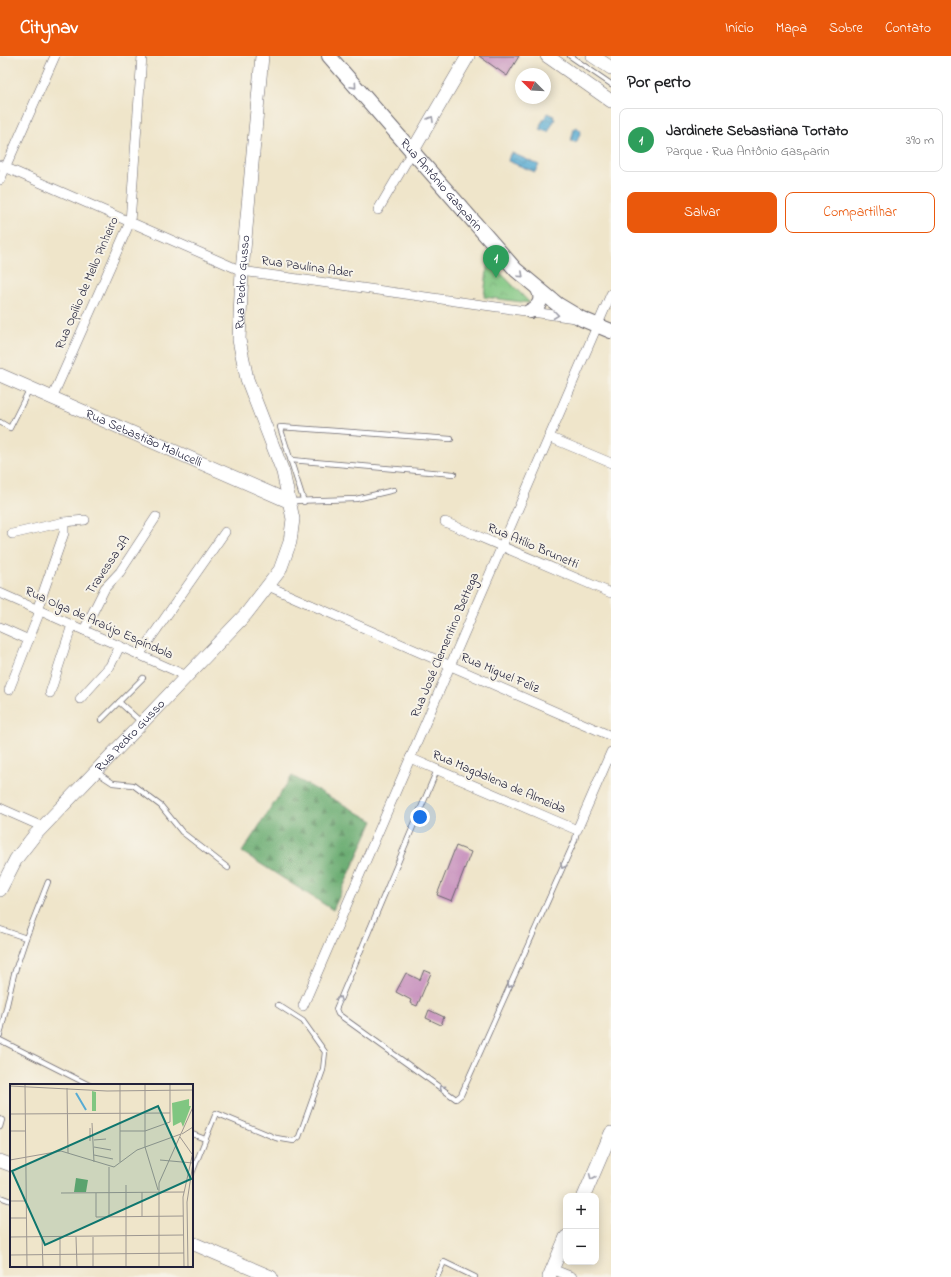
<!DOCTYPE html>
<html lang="pt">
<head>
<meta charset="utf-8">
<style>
	body { margin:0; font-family:"Indie Flower",sans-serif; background:#f6f6f6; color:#202124 }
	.controls { position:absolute; right:12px; bottom:12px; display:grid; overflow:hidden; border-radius:8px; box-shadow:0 2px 10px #0003 }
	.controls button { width:36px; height:36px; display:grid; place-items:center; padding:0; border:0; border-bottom:1px solid #e0e0e0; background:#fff; color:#202124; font:20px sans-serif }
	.compass { position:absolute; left:515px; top:12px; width:36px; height:36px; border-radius:50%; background:#fff; box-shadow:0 2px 10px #0003; rotate:294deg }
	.you { position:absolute; left:420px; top:761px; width:14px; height:14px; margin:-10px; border:3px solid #fff; border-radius:50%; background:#1a73e8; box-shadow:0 0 0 6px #1a73e833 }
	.badge { display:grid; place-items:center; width:26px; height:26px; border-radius:50%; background:#ea580c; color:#fff; font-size:13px; font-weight:700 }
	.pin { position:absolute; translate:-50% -33px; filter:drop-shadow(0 1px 2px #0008) }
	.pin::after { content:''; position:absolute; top:21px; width:14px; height:12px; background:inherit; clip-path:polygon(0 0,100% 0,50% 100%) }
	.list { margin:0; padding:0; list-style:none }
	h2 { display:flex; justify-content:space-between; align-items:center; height:52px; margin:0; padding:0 16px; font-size:17px }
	h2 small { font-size:13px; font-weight:400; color:#757577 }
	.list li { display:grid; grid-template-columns:26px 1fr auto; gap:12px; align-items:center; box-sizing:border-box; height:64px; margin:0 8px 8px; padding:0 8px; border:1px solid #e0e0e0; border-radius:8px }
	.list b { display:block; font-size:15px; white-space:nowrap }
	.list p { margin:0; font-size:13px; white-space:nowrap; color:#757577 }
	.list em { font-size:13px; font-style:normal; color:#757577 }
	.actions { display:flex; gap:8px; padding:12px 16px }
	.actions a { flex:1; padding:9px 0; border:1px solid #ea580c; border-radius:8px; text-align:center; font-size:14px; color:#ea580c }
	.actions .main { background:#ea580c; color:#fff }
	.map { position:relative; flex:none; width:611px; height:1221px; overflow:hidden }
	header { display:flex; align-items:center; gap:24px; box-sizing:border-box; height:56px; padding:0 20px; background:#ea580c; color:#fff }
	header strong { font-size:19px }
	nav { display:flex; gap:22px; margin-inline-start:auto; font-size:14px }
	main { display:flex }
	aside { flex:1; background:#fff }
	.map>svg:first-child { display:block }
	.forest { fill:url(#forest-firs); stroke:#456655 }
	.park { fill:url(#park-crowns); stroke:#51745e }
	.water { fill:url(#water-waves); stroke:#3c6687 }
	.building { fill:#c892be }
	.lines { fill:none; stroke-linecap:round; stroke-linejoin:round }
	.lane-casing { stroke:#6a666d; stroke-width:6 }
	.street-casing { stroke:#6a666d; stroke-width:10 }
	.secondary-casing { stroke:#6a666d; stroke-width:14 }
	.primary-casing { stroke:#6a666d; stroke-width:16 }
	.lane { stroke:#fff; stroke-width:4.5 }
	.street { stroke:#fff; stroke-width:9 }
	.secondary { stroke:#fff; stroke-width:13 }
	.primary { stroke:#fff; stroke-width:14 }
	.oneway { stroke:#9c9ca7 }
	.labels { text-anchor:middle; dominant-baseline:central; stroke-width:4; stroke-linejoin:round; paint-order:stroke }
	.street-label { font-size:13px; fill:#22223b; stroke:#f7f3e8 }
	.inset-river { fill:none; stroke:#57abd3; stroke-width:2 }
	.inset-road { fill:none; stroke:#9d9791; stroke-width:1 }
	.view { fill:#0f766e; fill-opacity:0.15; stroke:#0f766e; stroke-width:2 }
	.inset-edge { fill:none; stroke:#22223b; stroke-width:2 }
</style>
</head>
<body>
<header>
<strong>Citynav</strong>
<nav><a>Início</a><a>Mapa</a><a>Sobre</a><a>Contato</a></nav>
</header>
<main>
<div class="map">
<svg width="611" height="1221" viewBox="0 0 611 1221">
	<defs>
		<pattern id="forest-firs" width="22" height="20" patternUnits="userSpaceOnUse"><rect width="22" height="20" fill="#68ab6f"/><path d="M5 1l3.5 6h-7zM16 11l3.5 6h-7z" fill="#558b5c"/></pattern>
		<pattern id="park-crowns" width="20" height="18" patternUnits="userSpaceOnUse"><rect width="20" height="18" fill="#80c681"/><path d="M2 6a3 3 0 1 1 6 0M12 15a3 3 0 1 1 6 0" fill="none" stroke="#68a06b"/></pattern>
		<pattern id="water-waves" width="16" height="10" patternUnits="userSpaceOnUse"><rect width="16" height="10" fill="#57abd3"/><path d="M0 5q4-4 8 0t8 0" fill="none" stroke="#488bac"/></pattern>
	</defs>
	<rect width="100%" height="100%" fill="#f7f3e8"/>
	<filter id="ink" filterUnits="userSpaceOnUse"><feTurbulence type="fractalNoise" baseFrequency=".025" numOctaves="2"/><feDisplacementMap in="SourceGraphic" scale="8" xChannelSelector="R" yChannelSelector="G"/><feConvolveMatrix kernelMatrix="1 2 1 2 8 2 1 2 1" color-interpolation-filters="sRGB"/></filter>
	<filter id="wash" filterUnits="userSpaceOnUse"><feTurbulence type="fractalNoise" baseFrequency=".012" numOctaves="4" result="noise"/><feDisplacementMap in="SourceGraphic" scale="16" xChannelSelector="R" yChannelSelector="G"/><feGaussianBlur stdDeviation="0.9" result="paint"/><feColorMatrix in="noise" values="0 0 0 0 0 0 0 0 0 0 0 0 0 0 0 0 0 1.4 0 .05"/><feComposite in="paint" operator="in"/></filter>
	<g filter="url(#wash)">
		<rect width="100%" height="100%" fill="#efe5ca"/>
		<polygon class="forest" points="292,720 373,765 333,854 242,796"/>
		<polygon class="park" points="488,204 530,247 484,241"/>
		<g class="water">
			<polygon points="548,57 554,60 553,62 555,63 548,76 540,73 542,70 540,69"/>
			<polygon points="577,71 581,75 577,85 574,86 571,85 574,73"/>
			<polygon points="512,97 539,109 535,116 508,105 510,98"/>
		</g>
		<g id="blocks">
			<g class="building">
				<polygon points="479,0 519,0 507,20"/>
				<polygon points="456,790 471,796 452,845 437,839"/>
				<polygon points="424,914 431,917 417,950 410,947 411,944 396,936 406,917 420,924"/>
				<polygon points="429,954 444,961 441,969 426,962"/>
			</g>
		</g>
	</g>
	<g filter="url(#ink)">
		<use href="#blocks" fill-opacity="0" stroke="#6a666d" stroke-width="1"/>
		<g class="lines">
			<defs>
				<g id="lane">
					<polyline points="570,0 611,28"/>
					<polyline points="0,366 10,372 29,334"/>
					<polyline points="291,404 454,418"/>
					<polyline points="291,445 356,443 394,434"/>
					<polyline points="304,446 280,371 451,383"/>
					<polyline points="119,646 141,666"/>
					<polyline points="101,664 143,622"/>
					<polyline points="437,714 336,953 338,958 456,1043 461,1039 575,784 577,774"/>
					<polyline points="96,716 113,727 133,729 161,750 182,776 228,812"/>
					<polyline points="0,873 26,882 14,918 0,979"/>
					<polyline points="26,882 48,826"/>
					<polyline points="0,984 89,1029"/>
					<polyline points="0,1063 2,1064 0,1071"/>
					<polyline points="192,1078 205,1083"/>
					<polyline points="192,1117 216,1057 276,1082 294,1085 299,1081 323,1014 325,996 303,965 278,949"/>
					<polyline points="0,1141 11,1145"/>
					<polyline points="437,1221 444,1206 475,1221"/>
				</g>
				<g id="street">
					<polyline points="0,109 242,215 575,262"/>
					<polyline points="0,124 55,0"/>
					<polyline points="378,154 412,96"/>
					<polyline points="52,342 130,166 142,0"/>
					<polyline points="549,381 611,407"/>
					<polyline points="445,466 611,537"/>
					<polyline points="12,478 64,466 85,464"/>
					<polyline points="268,530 611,680"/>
					<polyline points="0,537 187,620"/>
					<polyline points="37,554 64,477 64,466"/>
					<polyline points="0,571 29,584"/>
					<polyline points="84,574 105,532 120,516 156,461"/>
					<polyline points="139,599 225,476"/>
					<polyline points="9,634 40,555"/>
					<polyline points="50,637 72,569"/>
					<polyline points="80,643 110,610 120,590"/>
					<polyline points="410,702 577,774 611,696"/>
					<polyline points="0,752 43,771"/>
					<polyline points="303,950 611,238"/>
					<polyline points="552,1213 572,1221"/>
				</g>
				<g id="secondary">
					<polyline points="547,0 611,45"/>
					<polyline points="593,0 611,12"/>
					<polyline points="412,96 468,0"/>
					<path id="s1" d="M0 319 288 445"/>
					<path id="s2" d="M0 834 16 803 34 780 246 558 280 514 290 486 293 463 283 416 247 323 239 284 242 215 262 0"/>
					<polyline points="0,1105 11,1109"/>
					<polyline points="584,1140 611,1077"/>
					<polyline points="192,1187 271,1221"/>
					<polyline points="549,1221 566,1181"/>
				</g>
				<g id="primary">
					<path id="s3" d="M329 0 516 214 557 248 582 263 611 275"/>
					<path d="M530 255C540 251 543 243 538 233"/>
				</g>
			</defs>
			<use href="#lane" class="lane-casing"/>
			<use href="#street" class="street-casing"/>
			<use href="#secondary" class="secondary-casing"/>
			<use href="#primary" class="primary-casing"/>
			<use href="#lane" class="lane"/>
			<use href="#street" class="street"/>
			<use href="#secondary" class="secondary"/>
			<use href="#primary" class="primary"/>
		</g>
		<defs><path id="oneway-chevron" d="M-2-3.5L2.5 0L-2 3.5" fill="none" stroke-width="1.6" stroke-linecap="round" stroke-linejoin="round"/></defs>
		<g class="oneway">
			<use href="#oneway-chevron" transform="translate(354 30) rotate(49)"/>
			<use href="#oneway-chevron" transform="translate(431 63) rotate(-60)"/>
			<use href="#oneway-chevron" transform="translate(521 219) rotate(42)"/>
			<use href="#oneway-chevron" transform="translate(556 259) rotate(8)"/>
			<use href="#oneway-chevron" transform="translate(563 810) rotate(114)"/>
			<use href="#oneway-chevron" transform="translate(510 929) rotate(114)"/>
			<use href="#oneway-chevron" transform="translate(339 943) rotate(-67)"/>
			<use href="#oneway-chevron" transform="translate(442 1032) rotate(-144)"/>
			<use href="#oneway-chevron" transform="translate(592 1121) rotate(113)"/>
		</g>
	</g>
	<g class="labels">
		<g class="street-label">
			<text stroke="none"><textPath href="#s3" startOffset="171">Rua Antônio Gasparin</textPath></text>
			<text transform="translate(307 211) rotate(8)">Rua Paulina Ader</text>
			<text stroke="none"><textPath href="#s2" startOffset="725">Rua Pedro Gusso</textPath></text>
			<text transform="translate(87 227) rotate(-67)">Rua Opílio de Mello Pinheiro</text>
			<text stroke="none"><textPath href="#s1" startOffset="157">Rua Sebastião Malucelli</textPath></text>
			<text transform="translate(533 490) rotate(23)">Rua Atílio Brunetti</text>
			<text transform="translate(108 509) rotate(-56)">Travessa 2A</text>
			<text transform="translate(99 567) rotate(24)">Rua Olga de Araújo Espíndola</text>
			<text transform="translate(445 589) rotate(-67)">Rua José Clementino Bettega</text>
			<text transform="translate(500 617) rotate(23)">Rua Miguel Feliz</text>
			<text stroke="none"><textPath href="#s2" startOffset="203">Rua Pedro Gusso</textPath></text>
			<text transform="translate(499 726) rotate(23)">Rua Magdalena de Almeida</text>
		</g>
	</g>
	<g transform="translate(10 1028)">
		<rect width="183" height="183" fill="#efe5ca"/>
		<path d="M179 15V22H181L173 43 171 38 163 42 162 19Z" fill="#80c681"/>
		<path d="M66 94 78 96 76 108H64Z" fill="#68ab6f"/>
		<path d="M82 7 86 8V27H82Z" fill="#80c681"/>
		<path class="inset-river" d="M66 9 76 26"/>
		<path class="inset-road" d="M110 0V78M135 0V63L148 106M15 1 17 183M0 2 97 7 183 6M57 4 58 69M0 30 160 29M82 39 84 78M80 44V57M0 47H15M110 47H135L160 38V0M172 50 183 43M170 53 182 70M84 56 96 55M84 63 101 66M84 71 103 75M0 76 51 67 104 83 127 66 171 50M150 76 183 79M99 83V133M116 101V183M132 108V132M51 109 174 108M86 109V133L173 132M0 117H16M0 134H17M0 153 173 151M32 153 33 183M50 153V183M66 153 67 183M83 153V183M0 171 174 169M149 183V99L183 23M174 183 173 113 183 68M178 183 177 118 183 79"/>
		<path class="view" d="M148 22 181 95 35 161 2 87Z"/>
		<rect width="183" height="183" class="inset-edge"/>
	</g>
</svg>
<div class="controls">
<button>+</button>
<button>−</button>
</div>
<svg class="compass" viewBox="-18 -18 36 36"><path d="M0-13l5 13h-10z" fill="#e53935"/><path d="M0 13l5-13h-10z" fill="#757577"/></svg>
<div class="you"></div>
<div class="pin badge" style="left:496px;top:222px;background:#2e9e5b">1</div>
</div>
<aside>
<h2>Por perto<small></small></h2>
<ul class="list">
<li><span class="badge" style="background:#2e9e5b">1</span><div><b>Jardinete Sebastiana Tortato</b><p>Parque · Rua Antônio Gasparin</p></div><em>390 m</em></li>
</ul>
<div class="actions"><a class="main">Salvar</a><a>Compartilhar</a></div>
</aside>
</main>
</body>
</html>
